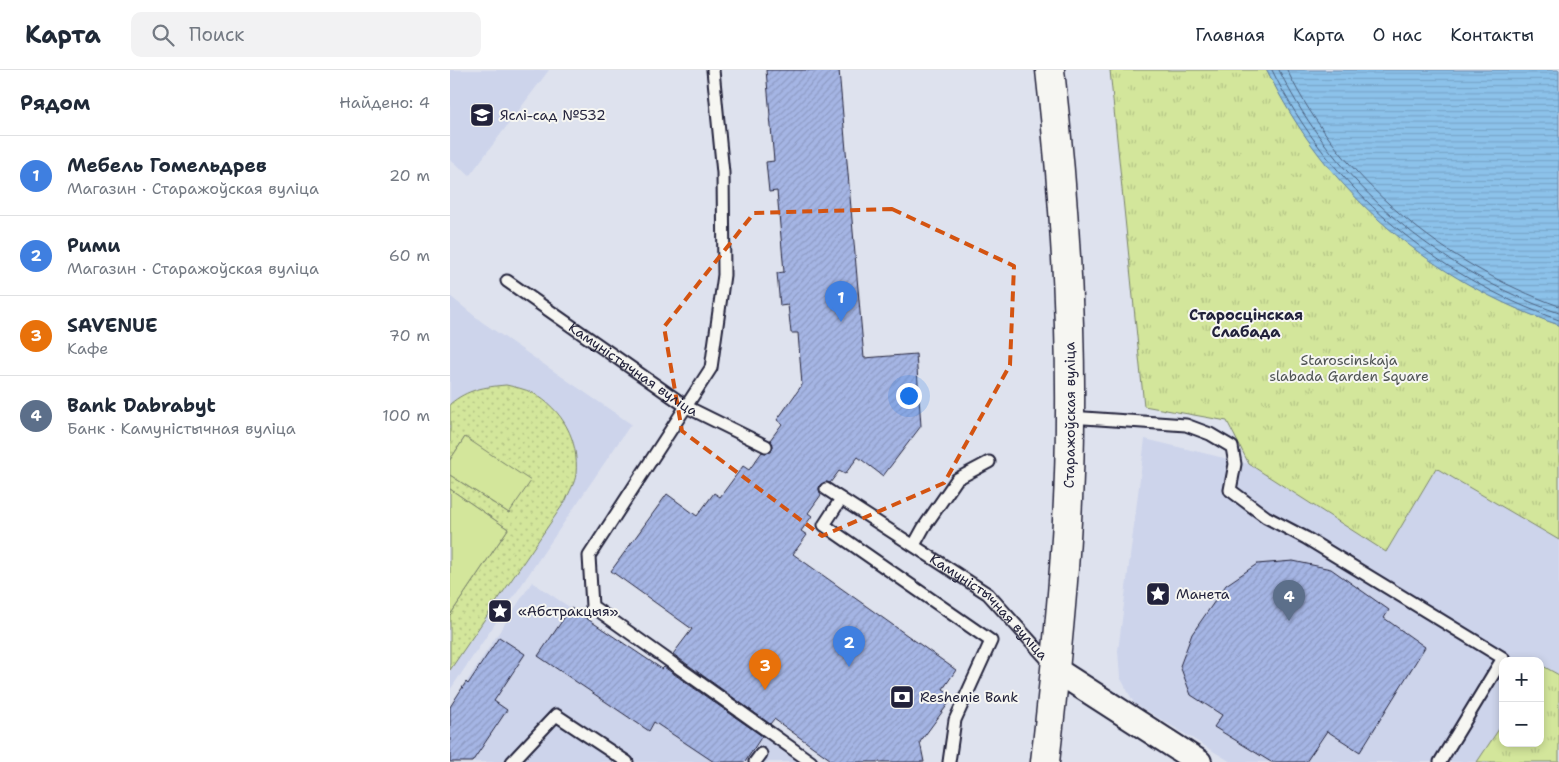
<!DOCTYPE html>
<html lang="ru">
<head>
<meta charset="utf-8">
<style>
	body { margin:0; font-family:"Shantell Sans",sans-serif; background:#f2f2f3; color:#1f2937 }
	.controls { position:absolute; right:15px; bottom:15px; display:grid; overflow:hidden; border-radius:10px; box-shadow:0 2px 8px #0003 }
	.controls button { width:45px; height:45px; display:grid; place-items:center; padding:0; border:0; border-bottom:1px solid #e0e1e3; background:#fff; color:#1f2937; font:25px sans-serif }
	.you { position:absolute; left:458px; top:325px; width:18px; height:18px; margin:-12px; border:4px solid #fff; border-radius:50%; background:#1a73e8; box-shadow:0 0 0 8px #1a73e833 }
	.badge { display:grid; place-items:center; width:32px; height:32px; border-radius:50%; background:#0f766e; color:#fff; font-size:16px; font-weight:700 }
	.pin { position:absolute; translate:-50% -41px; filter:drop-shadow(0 1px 2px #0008) }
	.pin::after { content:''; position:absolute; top:26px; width:18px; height:15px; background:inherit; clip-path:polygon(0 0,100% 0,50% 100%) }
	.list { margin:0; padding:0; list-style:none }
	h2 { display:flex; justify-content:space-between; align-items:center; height:65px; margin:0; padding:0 20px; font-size:21px }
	h2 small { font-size:16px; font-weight:400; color:#747a83 }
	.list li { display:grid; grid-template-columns:32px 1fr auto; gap:15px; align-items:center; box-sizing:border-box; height:80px; padding:0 20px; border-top:1px solid #e0e1e3 }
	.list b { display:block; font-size:19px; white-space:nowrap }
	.list p { margin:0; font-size:16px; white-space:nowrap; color:#747a83 }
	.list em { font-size:16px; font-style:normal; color:#747a83 }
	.icon { flex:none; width:28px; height:28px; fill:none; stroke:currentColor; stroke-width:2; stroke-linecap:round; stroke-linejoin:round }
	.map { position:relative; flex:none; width:1109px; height:692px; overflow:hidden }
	header { display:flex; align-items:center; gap:30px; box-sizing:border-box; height:70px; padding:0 25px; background:#fff; border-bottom:1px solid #e0e1e3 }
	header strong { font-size:24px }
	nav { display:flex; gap:28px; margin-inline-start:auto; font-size:18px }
	.search { width:350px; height:45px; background:#f2f2f3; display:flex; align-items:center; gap:12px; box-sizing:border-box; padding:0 18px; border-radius:10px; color:#747a83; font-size:19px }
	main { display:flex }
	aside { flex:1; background:#fff }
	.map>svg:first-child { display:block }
	.built { fill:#cdd4eb }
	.grass { fill:url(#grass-dots); stroke:#7a846b }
	.park { fill:url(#park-tufts); stroke:#7a846b }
	.pitch { fill:#d3e69b; stroke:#7a846b }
	.water { fill:url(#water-rules); stroke:#6282a4 }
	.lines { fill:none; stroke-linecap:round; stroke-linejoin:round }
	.shore { stroke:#4c6281; stroke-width:1 }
	.building { fill:url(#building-hatch); stroke:#22223b }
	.service-casing { stroke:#22223b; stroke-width:15 }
	.minor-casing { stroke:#22223b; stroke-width:28 }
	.secondary-casing { stroke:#22223b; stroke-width:31 }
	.service { stroke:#f6f6f2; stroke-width:11 }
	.minor { stroke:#f6f6f2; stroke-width:24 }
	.secondary { stroke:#f6f6f2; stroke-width:28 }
	.marked { fill:none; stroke:#d45411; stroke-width:4; stroke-dasharray:10 6; stroke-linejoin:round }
	.labels { text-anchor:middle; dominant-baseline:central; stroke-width:4; stroke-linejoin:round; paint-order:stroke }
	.poi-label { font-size:14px; fill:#22223b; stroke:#f6f6f2; text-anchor:start }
	.park-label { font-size:14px; fill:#4e5353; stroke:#f6f6f2 }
	.street-label { font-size:14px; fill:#22223b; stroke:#f6f6f2 }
	.neighbourhood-label { font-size:15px; font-weight:bold; fill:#22223b; stroke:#f6f6f2 }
</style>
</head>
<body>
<header>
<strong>Карта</strong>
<div class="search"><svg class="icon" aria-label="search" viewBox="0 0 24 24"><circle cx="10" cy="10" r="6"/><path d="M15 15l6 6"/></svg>Поиск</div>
<nav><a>Главная</a><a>Карта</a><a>О нас</a><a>Контакты</a></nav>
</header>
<main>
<aside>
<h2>Рядом<small>Найдено: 4</small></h2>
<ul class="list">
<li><span class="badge" style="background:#3f7fe0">1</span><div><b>Мебель Гомельдрев</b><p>Магазин · Старажоўская вуліца</p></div><em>20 m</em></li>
<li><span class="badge" style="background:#3f7fe0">2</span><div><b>Рими</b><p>Магазин · Старажоўская вуліца</p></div><em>60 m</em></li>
<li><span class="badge" style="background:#e8710a">3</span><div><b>SAVENUE</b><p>Кафе</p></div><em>70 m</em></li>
<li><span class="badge" style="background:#5c6f8a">4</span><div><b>Bank Dabrabyt</b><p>Банк · Камуністычная вуліца</p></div><em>100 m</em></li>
</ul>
</aside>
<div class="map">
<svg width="1109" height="692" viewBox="0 0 1109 692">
	<defs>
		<pattern id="grass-dots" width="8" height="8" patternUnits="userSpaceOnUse" patternTransform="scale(1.25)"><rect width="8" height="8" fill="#d3e69b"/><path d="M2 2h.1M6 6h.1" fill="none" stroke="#b5c586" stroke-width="1.8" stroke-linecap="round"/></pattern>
		<pattern id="park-tufts" width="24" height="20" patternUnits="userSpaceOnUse" patternTransform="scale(1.25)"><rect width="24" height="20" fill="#d3e69b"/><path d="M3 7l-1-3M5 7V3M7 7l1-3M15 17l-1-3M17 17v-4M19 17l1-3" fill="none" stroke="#b5c586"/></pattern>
		<pattern id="water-rules" width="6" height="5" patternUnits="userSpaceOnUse" patternTransform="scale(1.25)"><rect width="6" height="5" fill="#8cc2ea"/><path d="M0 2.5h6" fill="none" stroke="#78a6ca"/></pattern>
		<pattern id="building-hatch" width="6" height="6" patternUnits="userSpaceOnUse" patternTransform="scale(1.25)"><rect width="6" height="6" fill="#a5b5e4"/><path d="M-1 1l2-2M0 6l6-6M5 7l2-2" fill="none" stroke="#8e9bc4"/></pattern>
	</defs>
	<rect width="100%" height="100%" fill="#dee2ee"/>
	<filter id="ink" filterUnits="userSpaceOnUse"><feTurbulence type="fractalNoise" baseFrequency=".02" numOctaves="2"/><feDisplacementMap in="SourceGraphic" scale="10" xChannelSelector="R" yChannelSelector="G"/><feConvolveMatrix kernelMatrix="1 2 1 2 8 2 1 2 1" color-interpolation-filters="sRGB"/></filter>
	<g filter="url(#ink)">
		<g class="built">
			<polygon points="0,0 99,0 20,105 0,90"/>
			<polygon points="0,226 32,252 181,354 0,620"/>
			<polygon points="695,369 799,394 936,481 986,398 1109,470 1109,605 1092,595 1090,597 1090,591 1053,591 1053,653 1027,692 781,692 684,633 670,607 668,581"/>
			<polygon points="82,512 312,666 349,692 0,692 0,637"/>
		</g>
		<path class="grass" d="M56 315C65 317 75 319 83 323 113 340 129 370 126 404 125 413 119 422 116 430L0 600V545L58 459 0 419V405L59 443 15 367 0 390V334C18 319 34 317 56 315Z"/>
		<g class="park">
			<path d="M660 0H817C876 122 982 211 1109 255V470L986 398 936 482 799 394 777 351 694 336Z"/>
			<polygon points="1091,595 1109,605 1109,692 1027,692 1053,653 1053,673 1090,673"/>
		</g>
		<g class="pitch">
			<polygon points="15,367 81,411 59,443 0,405 0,390"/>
			<polygon points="0,419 58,459 0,545"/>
		</g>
		<path class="water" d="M817 0H1109V255C982 212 875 122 817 0Z"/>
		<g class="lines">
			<g class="shore">
				<path d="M822 0C879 118 986 207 1109 250"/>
				<path d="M829 0C885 114 990 202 1109 243"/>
				<path d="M837 0C890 109 995 196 1109 236"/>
			</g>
		</g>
		<g class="building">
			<polygon points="316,0 389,0 414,288 466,284 471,356 433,406 408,387 395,404 389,401 380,413 376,412 370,415 369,419 371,425 358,443 362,446 351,461 357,465 343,484 506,600 493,619 504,626 470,672 474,692 384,692 324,649 320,654 223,584 242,559 161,501 217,424 247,446 264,423 270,427 293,396 299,400 312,382 316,383 321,382 323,376 320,370 332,354 327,350 352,315 348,263 341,263 338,235 330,236 327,203 334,202 327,121 319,122 316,92 324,91"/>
			<polygon points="843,491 881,499 939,540 934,548 975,577 910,682 877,661 856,692 821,692 764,657 772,645 741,625 730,596 742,564 776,515 807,494"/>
			<polygon points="121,538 212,599 214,597 312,666 295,692 264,692 204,652 199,661 88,586"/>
			<polygon points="49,567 75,584 44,631 57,640 22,692 0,692 0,637 16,612 18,614"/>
		</g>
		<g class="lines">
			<defs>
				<g id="service">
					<polyline points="263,0 273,103 274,205 261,298 139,486 142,536 361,692"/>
					<path id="s1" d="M57 211 237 337 316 376"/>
					<polyline points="620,347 736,355 760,364 782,377 785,394 780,420 816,447 856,468 1053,588 990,692"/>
					<path id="s2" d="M376 419 538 524 603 596"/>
					<polyline points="391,429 374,455 541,571 505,650 499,692"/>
					<polyline points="464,475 474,457 507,409 539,392"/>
					<polyline points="62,692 106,645 177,692"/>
					<polyline points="305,692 311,684"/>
				</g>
				<polyline id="minor" points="606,600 749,692"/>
				<g id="secondary">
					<path id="s3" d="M595 692C608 577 620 462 620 346 621 231 613 115 600 0"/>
				</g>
			</defs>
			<use href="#service" class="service-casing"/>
			<use href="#minor" class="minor-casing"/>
			<use href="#secondary" class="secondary-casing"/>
			<use href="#service" class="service"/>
			<use href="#minor" class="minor"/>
			<use href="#secondary" class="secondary"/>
		</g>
	</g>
	<path class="marked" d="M442 139 564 196 560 295 494 413 372 466 232 361 214 257 304 143Z"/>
	<defs>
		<symbol id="school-square" viewBox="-11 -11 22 22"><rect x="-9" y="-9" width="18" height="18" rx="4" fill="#22223b" stroke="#f6f6f2"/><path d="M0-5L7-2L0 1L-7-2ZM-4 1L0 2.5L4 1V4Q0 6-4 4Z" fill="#fff"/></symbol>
		<symbol id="sight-square" viewBox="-11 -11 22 22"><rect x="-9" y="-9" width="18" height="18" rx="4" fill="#22223b" stroke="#f6f6f2"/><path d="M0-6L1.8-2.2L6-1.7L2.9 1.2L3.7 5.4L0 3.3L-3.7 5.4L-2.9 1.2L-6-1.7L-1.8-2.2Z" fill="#fff"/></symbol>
		<symbol id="bank-square" viewBox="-11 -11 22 22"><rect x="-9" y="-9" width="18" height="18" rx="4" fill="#22223b" stroke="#f6f6f2"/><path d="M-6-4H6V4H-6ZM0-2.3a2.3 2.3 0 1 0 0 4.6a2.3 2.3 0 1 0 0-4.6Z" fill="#fff"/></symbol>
	</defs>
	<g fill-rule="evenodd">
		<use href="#school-square" x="18" y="31" width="28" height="28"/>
		<use href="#sight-square" x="694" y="510" width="28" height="28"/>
		<use href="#sight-square" x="36" y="527" width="28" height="28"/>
		<use href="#bank-square" x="438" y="613" width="28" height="28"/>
	</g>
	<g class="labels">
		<g class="poi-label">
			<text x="50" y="45">Яслі-сад №532</text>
			<text x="726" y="524">Манета</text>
			<text x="68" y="541">«Абстракцыя»</text>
			<text x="470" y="627">Reshenie Bank</text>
		</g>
		<g class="park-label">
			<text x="899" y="290">Staroscinskaja<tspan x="899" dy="16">slabada Garden Square</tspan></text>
		</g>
		<g class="street-label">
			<text stroke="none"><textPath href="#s1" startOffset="154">Камуністычная вуліца</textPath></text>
			<text stroke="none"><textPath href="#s3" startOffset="348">Старажоўская вуліца</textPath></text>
			<text stroke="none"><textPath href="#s2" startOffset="202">Камуністычная вуліца</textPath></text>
		</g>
		<g class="neighbourhood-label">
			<text x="796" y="245">Старосцінская<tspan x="796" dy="17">Слабада</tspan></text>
		</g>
	</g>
</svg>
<div class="controls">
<button>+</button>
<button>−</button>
</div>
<div class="you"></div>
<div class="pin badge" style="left:391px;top:252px;background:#3f7fe0">1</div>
<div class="pin badge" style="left:399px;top:597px;background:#3f7fe0">2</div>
<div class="pin badge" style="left:315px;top:620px;background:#e8710a">3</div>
<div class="pin badge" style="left:839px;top:551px;background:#5c6f8a">4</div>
</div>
</main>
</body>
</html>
